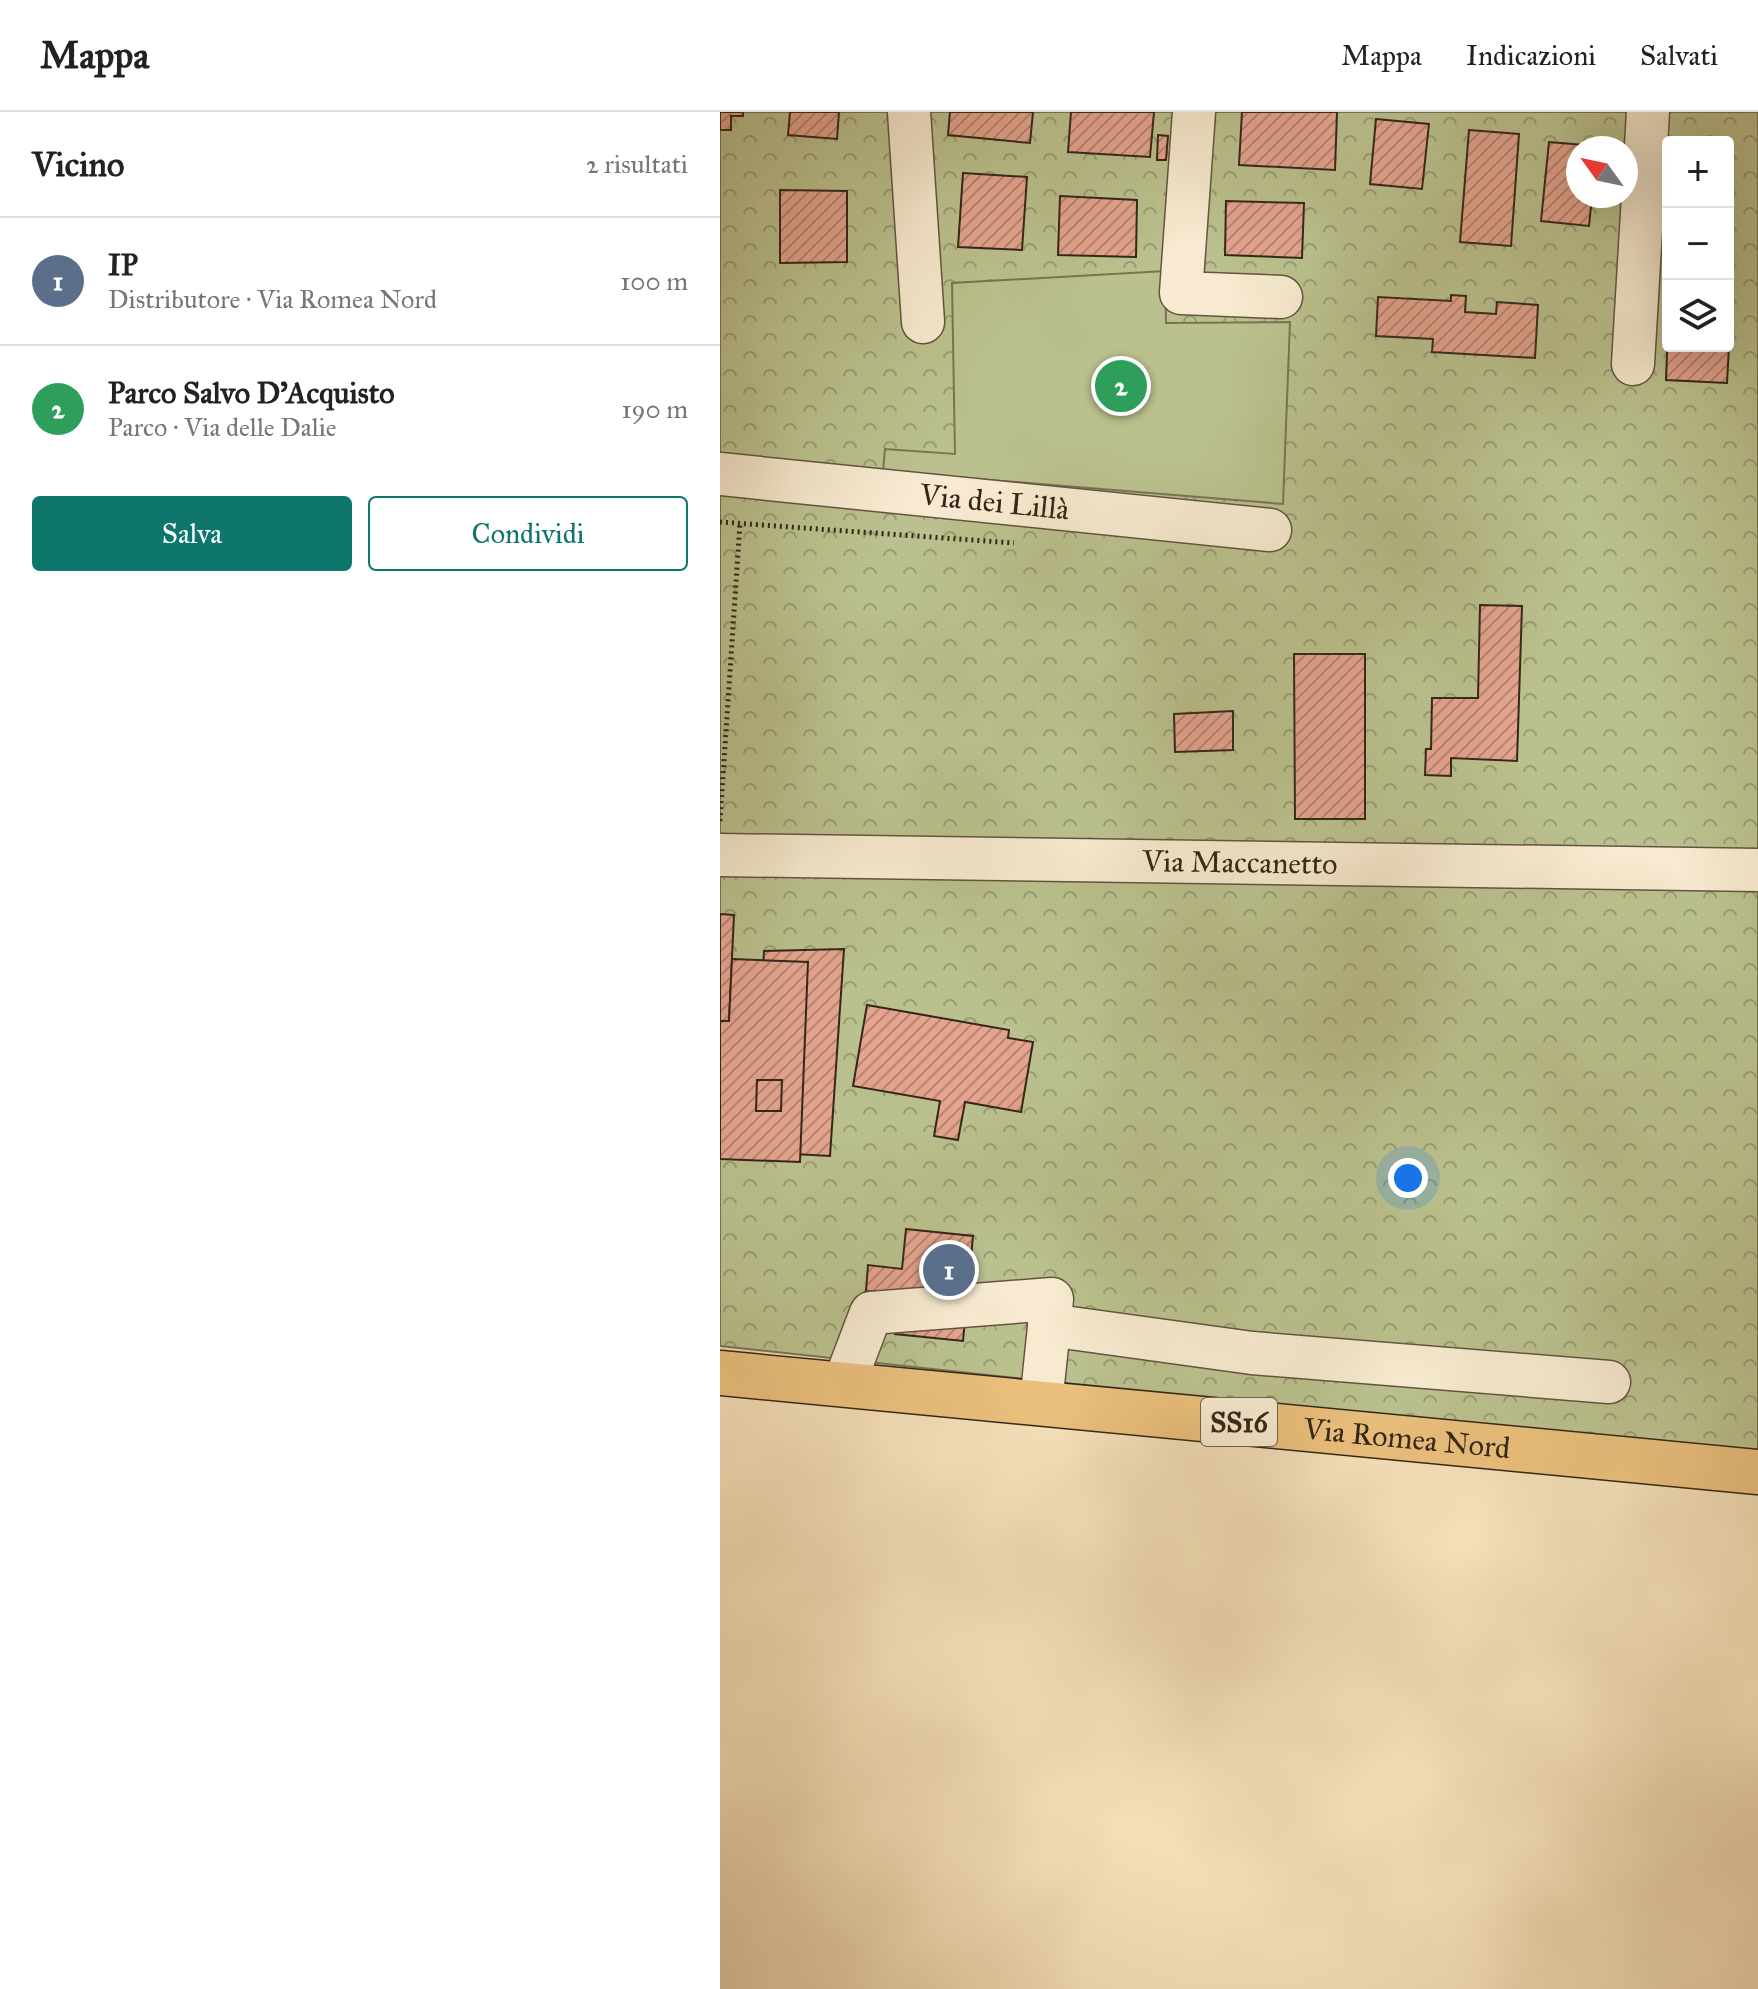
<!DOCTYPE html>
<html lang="it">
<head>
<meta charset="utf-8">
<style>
	body { margin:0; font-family:"IM FELL Great Primer",serif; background:#f2f2f2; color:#222 }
	.controls { position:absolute; right:24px; top:24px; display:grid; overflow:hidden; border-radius:8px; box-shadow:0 8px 32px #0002 }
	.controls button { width:72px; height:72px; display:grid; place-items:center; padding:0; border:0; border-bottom:2px solid #e0e0e0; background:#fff; color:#222; font:40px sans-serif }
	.compass { position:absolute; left:846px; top:24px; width:72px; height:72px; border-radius:50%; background:#fff; box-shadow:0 8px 32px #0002; rotate:303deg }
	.you { position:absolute; left:688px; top:1066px; width:28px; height:28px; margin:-20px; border:6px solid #fff; border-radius:50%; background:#1a73e8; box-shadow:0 0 0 12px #1a73e833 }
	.badge { display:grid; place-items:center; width:52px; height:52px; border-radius:50%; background:#0f766e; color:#fff; font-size:26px; font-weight:700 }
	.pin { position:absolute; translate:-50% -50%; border:4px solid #fff; box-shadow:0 2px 8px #0006 }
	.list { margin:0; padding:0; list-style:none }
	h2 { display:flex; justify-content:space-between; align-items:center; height:104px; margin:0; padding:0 32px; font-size:34px }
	h2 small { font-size:26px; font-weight:400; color:#767676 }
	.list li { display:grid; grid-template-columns:52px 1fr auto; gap:24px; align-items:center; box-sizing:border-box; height:128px; padding:0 32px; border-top:2px solid #e0e0e0 }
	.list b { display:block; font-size:30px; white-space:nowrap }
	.list p { margin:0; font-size:26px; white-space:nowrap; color:#767676 }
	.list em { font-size:26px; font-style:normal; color:#767676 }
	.actions { display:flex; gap:16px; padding:24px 32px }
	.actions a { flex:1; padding:18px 0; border:2px solid #0f766e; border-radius:8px; text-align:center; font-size:28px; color:#0f766e }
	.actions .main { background:#0f766e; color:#fff }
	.icon { flex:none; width:44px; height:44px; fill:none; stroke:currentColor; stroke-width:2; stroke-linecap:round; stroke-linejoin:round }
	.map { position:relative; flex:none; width:1038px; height:1877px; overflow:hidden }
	header { display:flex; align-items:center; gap:48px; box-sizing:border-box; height:112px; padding:0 40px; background:#fff; border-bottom:2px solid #e0e0e0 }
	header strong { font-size:38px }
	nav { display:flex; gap:44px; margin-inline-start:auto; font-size:28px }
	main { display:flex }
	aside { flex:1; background:#fff }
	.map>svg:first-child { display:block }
	.forest { fill:url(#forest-crowns); stroke:#787454; stroke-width:2; fill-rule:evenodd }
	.green { fill:#bac18e; stroke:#787454; stroke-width:2 }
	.building { fill:url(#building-hatch); stroke:#352619; stroke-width:2; fill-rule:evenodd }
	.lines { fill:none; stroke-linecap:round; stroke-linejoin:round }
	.minor-casing { stroke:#645440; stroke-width:45 }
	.major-casing { stroke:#352619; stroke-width:47 }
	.path { stroke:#352619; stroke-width:5; stroke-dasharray:2 4; stroke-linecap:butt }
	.minor { stroke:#f7ead0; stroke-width:42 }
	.major { stroke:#eabf7c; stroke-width:44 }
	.labels { text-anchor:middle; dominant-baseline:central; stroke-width:6; stroke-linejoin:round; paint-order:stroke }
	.shield { fill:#f7ead0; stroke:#6f6150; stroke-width:2 }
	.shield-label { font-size:28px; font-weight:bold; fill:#352619 }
	.street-label { font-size:30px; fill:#352619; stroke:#f7ead0 }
</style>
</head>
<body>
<header>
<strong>Mappa</strong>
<nav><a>Mappa</a><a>Indicazioni</a><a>Salvati</a></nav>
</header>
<main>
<aside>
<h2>Vicino<small>2 risultati</small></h2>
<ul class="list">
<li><span class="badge" style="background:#5c6f8a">1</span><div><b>IP</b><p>Distributore · Via Romea Nord</p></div><em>100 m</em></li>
<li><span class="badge" style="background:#2e9e5b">2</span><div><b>Parco Salvo D'Acquisto</b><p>Parco · Via delle Dalie</p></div><em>190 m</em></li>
</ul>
<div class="actions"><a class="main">Salva</a><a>Condividi</a></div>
</aside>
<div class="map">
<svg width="1038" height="1877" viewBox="0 0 1038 1877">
	<defs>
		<pattern id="forest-crowns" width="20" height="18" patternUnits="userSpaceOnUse" patternTransform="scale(2)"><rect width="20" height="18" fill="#bac18e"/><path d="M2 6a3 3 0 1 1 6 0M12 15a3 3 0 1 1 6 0" fill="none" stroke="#989d73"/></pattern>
		<pattern id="building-hatch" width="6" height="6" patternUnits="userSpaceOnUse" patternTransform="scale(2)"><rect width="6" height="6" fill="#e4a48e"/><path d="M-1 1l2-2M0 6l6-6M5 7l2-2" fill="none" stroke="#ba8573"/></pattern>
	</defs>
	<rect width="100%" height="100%" fill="#f3deb7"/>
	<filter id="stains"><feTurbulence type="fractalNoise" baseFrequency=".0025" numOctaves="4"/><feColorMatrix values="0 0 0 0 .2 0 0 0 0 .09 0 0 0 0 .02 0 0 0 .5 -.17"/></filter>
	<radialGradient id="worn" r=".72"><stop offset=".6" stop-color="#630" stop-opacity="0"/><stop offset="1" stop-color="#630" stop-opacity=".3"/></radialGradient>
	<path class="forest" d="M0 0H1038V1346L0 1234ZM948 30H1008V234H948ZM858 36H906V84H858Z"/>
	<polygon class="green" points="445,159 446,211 570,210 563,392 163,359 165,337 235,342 232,171"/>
	<g class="building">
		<polygon points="0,0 23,0 23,4 11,4 11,18 0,18"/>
		<polygon points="70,0 119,0 117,27 68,23"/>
		<polygon points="230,0 313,0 310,31 228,23"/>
		<polygon points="351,0 434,0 430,45 348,40"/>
		<polygon points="522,0 617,0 615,58 519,53"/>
		<polygon points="656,7 709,12 702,77 650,72"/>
		<polygon points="749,18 799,22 791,134 740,130"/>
		<polygon points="438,23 448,24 446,48 437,48"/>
		<polygon points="829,30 876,34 858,36 858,84 872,84 869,114 821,109"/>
		<polygon points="243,61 307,65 302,138 238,135"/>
		<polygon points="60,78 127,79 127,150 60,151"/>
		<polygon points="340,84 417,88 416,145 338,143"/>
		<polygon points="506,89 584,91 582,146 505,143"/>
		<polygon points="731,183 746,184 745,200 776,202 777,190 818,193 815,246 712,240 713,227 656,224 658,185 731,189"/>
		<polygon points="1008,197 1011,197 1007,271 946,268 948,216 948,234 1008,234"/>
		<polygon points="760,493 802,494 797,649 731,646 731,664 705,663 706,637 711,637 712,586 758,586"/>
		<polygon points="574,542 645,542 645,707 575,707"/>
		<polygon points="513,599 513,638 455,640 454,602"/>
		<polygon points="0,802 14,803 9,909 0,909"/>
		<polygon points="124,837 110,1044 0,1038 0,984 12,975 18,894 41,895 44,839"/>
		<path d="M12 847 88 850 80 1050 0 1047V909H9ZM37 968H62L61 999H36Z"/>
		<polygon points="147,893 289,918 288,926 313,930 301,1000 245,990 238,1028 214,1024 220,989 133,974"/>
		<polygon points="186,1117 253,1124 243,1229 175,1222 179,1182 146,1179 148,1153 182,1157"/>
	</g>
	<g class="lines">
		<defs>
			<g id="minor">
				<polyline points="189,0 203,210"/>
				<polyline points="474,0 461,181 561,185"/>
				<polyline points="913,252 928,0"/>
				<path id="s1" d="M0 362 550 418"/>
				<path id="s2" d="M0 743 1038 758"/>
				<polyline points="329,1213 532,1241 889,1270"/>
				<polyline points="124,1272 151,1201 332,1187 321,1291"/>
			</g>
			<g id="major">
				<path id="s3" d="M0 1261 1038 1360"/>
			</g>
		</defs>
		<use href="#minor" class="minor-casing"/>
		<use href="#major" class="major-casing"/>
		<g class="path">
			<polyline points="0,410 294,431"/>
			<polyline points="0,709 20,411"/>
		</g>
		<use href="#minor" class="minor"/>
		<use href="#major" class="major"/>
	</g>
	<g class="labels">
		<rect class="shield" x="481" y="1286" width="76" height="48" rx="6"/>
		<g class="shield-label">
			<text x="519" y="1310">SS16</text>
		</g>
		<g class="street-label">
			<text stroke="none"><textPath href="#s1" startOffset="276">Via dei Lillà</textPath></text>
			<text stroke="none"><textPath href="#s2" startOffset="520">Via Maccanetto</textPath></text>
			<text stroke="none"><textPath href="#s3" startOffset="690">Via Romea Nord</textPath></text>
		</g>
	</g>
	<rect width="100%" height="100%" filter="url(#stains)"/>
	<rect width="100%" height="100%" fill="url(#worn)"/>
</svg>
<div class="controls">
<button>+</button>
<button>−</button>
<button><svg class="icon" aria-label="layers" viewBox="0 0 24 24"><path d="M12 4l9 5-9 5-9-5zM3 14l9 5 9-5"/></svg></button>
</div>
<svg class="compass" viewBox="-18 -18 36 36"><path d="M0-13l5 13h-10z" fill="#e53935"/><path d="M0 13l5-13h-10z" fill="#767676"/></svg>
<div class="you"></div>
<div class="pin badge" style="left:229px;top:1158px;background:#5c6f8a">1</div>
<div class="pin badge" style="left:401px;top:274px;background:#2e9e5b">2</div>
</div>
</main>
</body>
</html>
